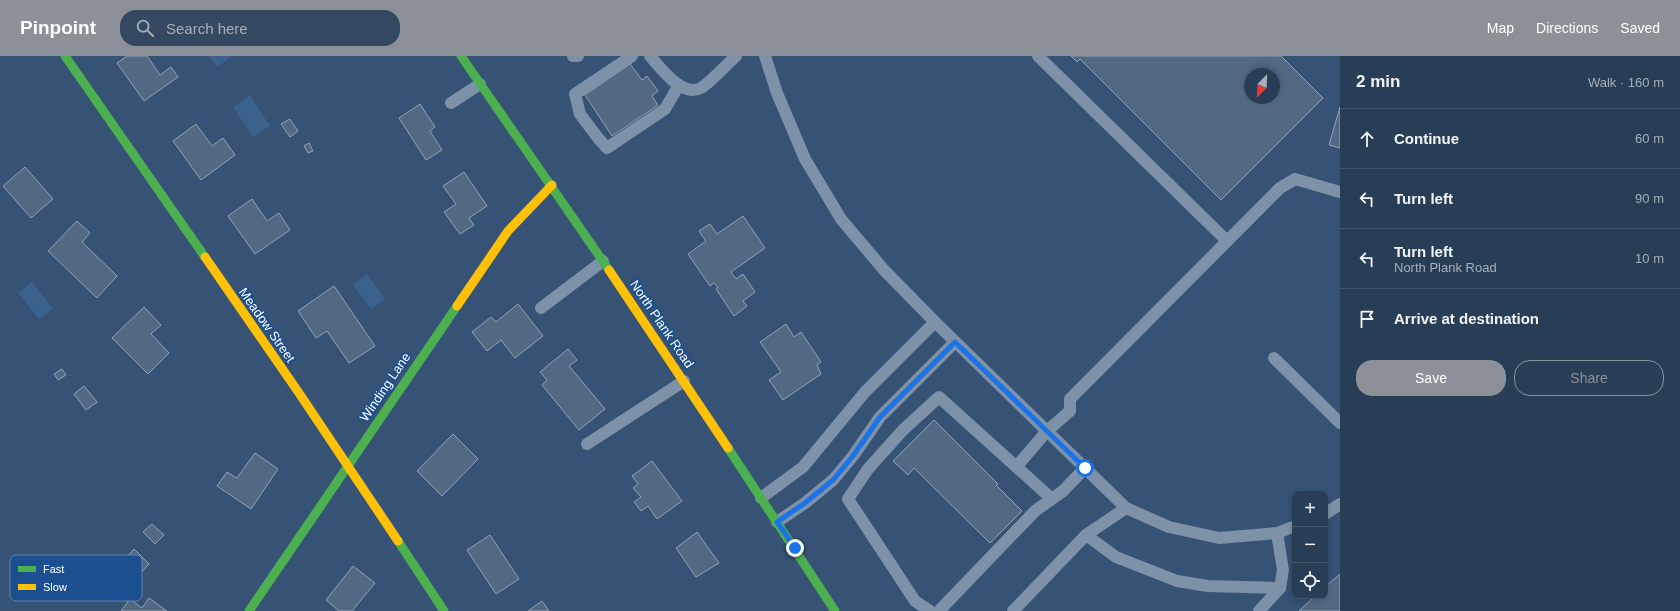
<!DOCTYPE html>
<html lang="en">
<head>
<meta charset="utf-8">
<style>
	body { margin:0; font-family:Arial,sans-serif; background:#344961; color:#f1f3f6 }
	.controls { position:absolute; right:12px; bottom:12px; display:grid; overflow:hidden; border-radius:8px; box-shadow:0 2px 6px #0003 }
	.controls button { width:36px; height:36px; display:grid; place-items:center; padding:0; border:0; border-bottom:1px solid #44576d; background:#283e57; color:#f1f3f6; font:20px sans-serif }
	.compass { position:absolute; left:1244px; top:12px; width:36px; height:36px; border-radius:50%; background:#283e57; box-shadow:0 2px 6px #0003; rotate:204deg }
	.stop { position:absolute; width:12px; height:12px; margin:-9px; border:3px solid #1a73e8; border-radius:50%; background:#fff }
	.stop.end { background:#1a73e8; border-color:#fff; box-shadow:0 1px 4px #0008 }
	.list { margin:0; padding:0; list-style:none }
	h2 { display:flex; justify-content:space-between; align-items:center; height:52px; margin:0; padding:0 16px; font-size:17px }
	h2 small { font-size:13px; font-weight:400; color:#a5aeba }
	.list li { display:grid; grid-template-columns:26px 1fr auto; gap:12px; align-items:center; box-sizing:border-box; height:60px; padding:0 16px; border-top:1px solid #44576d }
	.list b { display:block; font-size:15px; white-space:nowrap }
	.list p { margin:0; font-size:13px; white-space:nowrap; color:#a5aeba }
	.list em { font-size:13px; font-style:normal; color:#a5aeba }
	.actions { display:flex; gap:8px; padding:12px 16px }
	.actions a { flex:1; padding:9px 0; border:1px solid #8c9099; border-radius:16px; text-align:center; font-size:14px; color:#8c9099 }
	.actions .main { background:#8c9099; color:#fff }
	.icon { flex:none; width:22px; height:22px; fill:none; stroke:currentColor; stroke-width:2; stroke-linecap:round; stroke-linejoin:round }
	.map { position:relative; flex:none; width:1340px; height:555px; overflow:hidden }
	header { display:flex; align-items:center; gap:24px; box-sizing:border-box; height:56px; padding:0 20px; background:#8c9099; color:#fff }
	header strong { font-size:19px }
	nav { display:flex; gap:22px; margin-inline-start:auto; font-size:14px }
	.search { width:280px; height:36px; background:#344961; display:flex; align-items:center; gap:10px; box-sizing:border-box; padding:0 14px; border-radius:16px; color:#a5aeba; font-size:15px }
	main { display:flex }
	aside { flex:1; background:#283e57 }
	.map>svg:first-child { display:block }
	.water { fill:#3b618d }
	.building { fill:#526984; stroke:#92a2b6; fill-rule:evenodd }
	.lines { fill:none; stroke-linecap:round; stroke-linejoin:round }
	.lane { stroke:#7d92a8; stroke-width:12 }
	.fast { stroke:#4caf50; stroke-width:9 }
	.slow { stroke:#ffc107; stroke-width:9 }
	.route { stroke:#1a73e8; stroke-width:5 }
	.labels { text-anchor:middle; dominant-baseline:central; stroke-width:3.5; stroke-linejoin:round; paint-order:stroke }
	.street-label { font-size:13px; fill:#fff; stroke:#1b4f8f }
	.key { fill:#1b4f8f; stroke:#5f84b1; stroke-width:1 }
	.key-label { font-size:11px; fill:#fff }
</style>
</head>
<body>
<header>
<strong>Pinpoint</strong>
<div class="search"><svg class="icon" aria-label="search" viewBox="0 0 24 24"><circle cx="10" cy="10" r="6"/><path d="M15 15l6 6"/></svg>Search here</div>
<nav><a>Map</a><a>Directions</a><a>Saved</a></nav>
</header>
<main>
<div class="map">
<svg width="1340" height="555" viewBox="0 0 1340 555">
	<rect width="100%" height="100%" fill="#365274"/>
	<g class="water">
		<polygon points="208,0 232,0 217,11"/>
		<polygon points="250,39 270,70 253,81 233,51"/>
		<polygon points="367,218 385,243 371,253 353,229"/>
		<polygon points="32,226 53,253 39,263 18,237"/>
	</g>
	<g class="building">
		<polygon points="127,0 147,0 160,19 171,11 178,21 144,45 117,7"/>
		<path d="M1071 0H1281L1323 42 1221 144 1080 3 1077 6ZM1250 18H1274V42H1250Z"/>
		<polygon points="630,8 642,24 647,20 658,35 652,40 658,49 612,80 585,39"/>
		<polygon points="420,48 435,71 430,75 442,94 426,104 399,62"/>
		<polygon points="1340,51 1340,92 1329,89"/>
		<polygon points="290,63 298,75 290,81 281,68"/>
		<polygon points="196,68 212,90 223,82 235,99 201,124 173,85"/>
		<polygon points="309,87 313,95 308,97 304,90"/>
		<polygon points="25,111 53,143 31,162 3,130"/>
		<polygon points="464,116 487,150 469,162 474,169 460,178 444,156 456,148 443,130"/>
		<polygon points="252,143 267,165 279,157 290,174 255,198 228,160"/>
		<polygon points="743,160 765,192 731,216 736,223 743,218 755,236 743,245 747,250 734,260 716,233 718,231 714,227 710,230 688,198 706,185 699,175 710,168 717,178"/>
		<polygon points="77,165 90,177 82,186 117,220 97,242 48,195"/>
		<polygon points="334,230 375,290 349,307 327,275 316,282 298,255"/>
		<polygon points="518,248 543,280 515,302 501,284 487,295 472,276 491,261 496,266"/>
		<polygon points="144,251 161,269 151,278 169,297 148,318 112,282"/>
		<polygon points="786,268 794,281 801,276 821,306 817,309 821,318 783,344 769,324 781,316 760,286"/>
		<polygon points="568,293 577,304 569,310 605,353 579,374 542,329 547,324 540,316"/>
		<polygon points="62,313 66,319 58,324 54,318"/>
		<polygon points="84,330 97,346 86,354 74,338"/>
		<polygon points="934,364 998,428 996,429 1022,455 990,487 914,412 908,419 893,405"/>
		<polygon points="453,378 478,403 442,440 417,415"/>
		<polygon points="255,397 278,413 251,453 217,430 227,416 237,422"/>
		<polygon points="652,405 682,445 657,463 648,450 641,455 634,446 641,441 633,432 638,428 632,420"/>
		<polygon points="152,468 164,479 155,488 143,476"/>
		<polygon points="697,476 719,507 696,521 676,492"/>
		<polygon points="490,479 519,523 496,538 467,494"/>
		<polygon points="134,493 149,508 138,520 123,505"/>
		<polygon points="353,510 375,527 352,555 339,555 326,544"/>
		<polygon points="1340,518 1340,555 1299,555 1315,540 1325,540 1325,531"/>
		<polygon points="149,542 167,555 121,555 130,543 142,552"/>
		<polygon points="542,545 549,555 528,555"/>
	</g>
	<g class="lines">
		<g class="lane">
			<polyline points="573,0 578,0"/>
			<polyline points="632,0 575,38 580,58 598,82 607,92 665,53 679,29"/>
			<path d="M650 0C661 12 682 42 701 32 710 27 728 7 736 0"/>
			<polyline points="765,0 777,37 805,103 841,163 884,214 935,266 1126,452 1169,471 1219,482 1277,477 1295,470"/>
			<polyline points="1038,0 1227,185"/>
			<polyline points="451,47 480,28"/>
			<polyline points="541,252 603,205"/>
			<polyline points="1274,302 1340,367"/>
			<polyline points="587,388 684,325"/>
			<polyline points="1017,410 1047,375 1070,355 1070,343 1280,132 1295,123 1340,136"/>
			<polyline points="761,442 803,411 865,336 935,266"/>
			<polyline points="1325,458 1340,448"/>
			<polyline points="777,466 805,447 833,424 853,400 880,361 955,286"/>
			<polyline points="1086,479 1116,501 1177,525 1208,530 1280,532"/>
			<polyline points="930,555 915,545 848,443 868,413 903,374 939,341 1052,443"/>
			<polyline points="939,555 1035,455 1063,435 1085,412"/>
			<polyline points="1013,555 1086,479 1126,452"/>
			<polyline points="1259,555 1280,532 1283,514 1277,477"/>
		</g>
		<g class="fast">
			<polyline points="65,0 205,201"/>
			<polyline points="461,0 609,214"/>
			<polyline points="728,392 835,555"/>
			<polyline points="398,485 444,555"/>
			<polyline points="249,555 457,250"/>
		</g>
		<g class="slow">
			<polyline points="205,201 299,337 398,485"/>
			<polyline points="609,214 728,392"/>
			<polyline points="457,250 508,175 552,129"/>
		</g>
	</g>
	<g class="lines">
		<polyline class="route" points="795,492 777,466 805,447 833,424 853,400 880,361 955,286 1085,412"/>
	</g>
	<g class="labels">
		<g class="street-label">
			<text transform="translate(662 268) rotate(56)">North Plank Road</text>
			<text transform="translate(267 269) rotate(55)">Meadow Street</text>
			<text transform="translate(385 331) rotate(-56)">Winding Lane</text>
		</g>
	</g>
	<rect x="10" y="499" width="132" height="46" rx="6" class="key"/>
	<rect x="18" y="510" width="18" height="6" fill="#4caf50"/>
	<rect x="18" y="528" width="18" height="6" fill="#ffc107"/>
	<g class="key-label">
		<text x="43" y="517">Fast</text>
		<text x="43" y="535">Slow</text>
	</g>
</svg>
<div class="controls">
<button>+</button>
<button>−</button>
<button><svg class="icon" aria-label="locate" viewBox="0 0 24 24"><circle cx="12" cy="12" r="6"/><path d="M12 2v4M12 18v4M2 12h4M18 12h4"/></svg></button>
</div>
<svg class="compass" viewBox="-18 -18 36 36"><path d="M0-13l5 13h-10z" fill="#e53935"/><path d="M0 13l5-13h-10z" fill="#a5aeba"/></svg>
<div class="stop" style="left:1085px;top:412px"></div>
<div class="stop end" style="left:795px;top:492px"></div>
</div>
<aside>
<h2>2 min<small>Walk · 160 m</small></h2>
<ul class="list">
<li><svg class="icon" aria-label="ahead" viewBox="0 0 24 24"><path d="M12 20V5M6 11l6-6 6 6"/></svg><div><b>Continue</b></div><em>60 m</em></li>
<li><svg class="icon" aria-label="left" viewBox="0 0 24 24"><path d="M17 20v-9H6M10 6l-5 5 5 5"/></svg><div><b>Turn left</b></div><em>90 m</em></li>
<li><svg class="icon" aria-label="left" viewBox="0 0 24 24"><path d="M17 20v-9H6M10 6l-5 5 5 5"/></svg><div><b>Turn left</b><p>North Plank Road</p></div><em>10 m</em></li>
<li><svg class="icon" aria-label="arrive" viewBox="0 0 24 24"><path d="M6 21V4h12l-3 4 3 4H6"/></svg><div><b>Arrive at destination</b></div></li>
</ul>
<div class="actions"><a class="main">Save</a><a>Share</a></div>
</aside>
</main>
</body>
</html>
